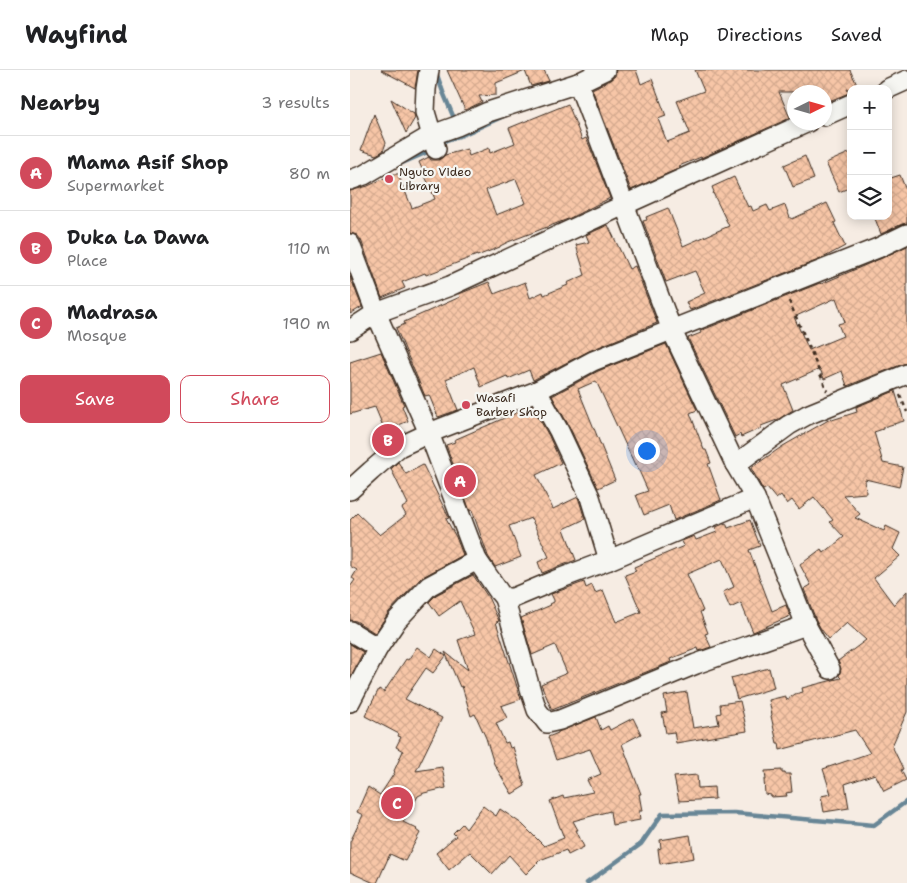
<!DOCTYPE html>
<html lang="en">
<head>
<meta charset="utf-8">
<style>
	body { margin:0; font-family:"Shantell Sans",sans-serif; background:#f2f2f2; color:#202124 }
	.controls { position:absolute; right:15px; top:15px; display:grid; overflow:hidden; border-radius:10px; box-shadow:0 2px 12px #0003 }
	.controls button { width:45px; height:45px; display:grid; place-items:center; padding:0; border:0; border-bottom:1px solid #e0e0e0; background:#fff; color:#202124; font:25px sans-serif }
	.compass { position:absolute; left:437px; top:15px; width:45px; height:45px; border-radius:50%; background:#fff; box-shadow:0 2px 12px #0003; rotate:85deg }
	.you { position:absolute; left:296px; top:380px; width:18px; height:18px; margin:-12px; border:4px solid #fff; border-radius:50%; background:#1a73e8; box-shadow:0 0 0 8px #1a73e833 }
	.badge { display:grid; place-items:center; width:32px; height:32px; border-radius:50%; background:#d1495b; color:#fff; font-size:16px; font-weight:700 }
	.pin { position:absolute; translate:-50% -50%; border:2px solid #fff; box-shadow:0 1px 5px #0006 }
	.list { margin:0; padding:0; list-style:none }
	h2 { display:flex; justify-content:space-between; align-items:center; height:65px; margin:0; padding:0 20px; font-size:21px }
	h2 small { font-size:16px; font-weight:400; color:#757577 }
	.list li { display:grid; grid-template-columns:32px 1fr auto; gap:15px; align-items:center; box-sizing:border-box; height:75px; padding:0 20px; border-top:1px solid #e0e0e0 }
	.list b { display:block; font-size:19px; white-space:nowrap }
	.list p { margin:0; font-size:16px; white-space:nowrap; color:#757577 }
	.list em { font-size:16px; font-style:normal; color:#757577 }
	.actions { display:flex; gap:10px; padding:15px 20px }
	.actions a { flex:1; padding:11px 0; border:1px solid #d1495b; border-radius:10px; text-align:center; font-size:18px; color:#d1495b }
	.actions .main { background:#d1495b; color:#fff }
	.icon { flex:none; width:28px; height:28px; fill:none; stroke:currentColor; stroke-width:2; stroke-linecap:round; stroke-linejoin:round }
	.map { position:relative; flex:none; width:557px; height:813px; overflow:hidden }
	header { display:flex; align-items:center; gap:30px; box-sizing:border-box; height:70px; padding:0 25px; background:#fff; border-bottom:1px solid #e0e0e0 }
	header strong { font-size:24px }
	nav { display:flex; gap:28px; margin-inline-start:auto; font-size:18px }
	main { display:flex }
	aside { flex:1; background:#fff }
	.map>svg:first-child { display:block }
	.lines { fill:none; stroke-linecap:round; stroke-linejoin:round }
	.stream { stroke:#688696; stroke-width:4.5 }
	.building { fill:url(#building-cross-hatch); stroke:#3b2a1e; fill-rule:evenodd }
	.minor-casing { stroke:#3b2a1e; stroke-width:22 }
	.path { stroke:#3b2a1e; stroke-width:2.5; stroke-dasharray:4 4; stroke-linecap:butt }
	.minor { stroke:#f6f6f2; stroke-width:19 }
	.poi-dot { fill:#d1495b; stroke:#f6f6f2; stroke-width:2 }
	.labels { text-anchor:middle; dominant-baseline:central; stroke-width:4.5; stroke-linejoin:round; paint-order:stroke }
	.poi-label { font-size:12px; fill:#3b2a1e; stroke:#f6f6f2; text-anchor:start }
</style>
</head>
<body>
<header>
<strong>Wayfind</strong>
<nav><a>Map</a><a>Directions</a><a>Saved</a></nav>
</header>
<main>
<aside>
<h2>Nearby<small>3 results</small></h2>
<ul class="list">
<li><span class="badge">A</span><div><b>Mama Asif Shop</b><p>Supermarket</p></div><em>80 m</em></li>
<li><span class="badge">B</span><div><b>Duka La Dawa</b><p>Place</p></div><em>110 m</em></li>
<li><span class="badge">C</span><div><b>Madrasa</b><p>Mosque</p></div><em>190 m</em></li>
</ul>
<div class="actions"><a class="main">Save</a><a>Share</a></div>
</aside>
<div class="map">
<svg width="557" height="813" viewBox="0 0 557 813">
	<defs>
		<pattern id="building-cross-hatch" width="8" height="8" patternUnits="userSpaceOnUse" patternTransform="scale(1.25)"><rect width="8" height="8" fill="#f7c6a7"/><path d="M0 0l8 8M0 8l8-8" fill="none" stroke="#d5aa8f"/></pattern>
	</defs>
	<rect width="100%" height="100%" fill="#f6ece3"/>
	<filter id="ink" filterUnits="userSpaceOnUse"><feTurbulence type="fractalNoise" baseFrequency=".02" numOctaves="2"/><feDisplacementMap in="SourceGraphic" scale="10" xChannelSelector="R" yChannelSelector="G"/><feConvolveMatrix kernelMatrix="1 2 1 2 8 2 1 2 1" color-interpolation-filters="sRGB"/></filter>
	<g filter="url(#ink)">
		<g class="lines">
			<g class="stream">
				<polyline points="86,2 93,22 106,53"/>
				<polyline points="91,75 96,70 112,65 156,45"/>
				<polyline points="50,94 82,80"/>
				<polyline points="237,813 291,774 312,744 384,743 524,755 557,731"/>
			</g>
		</g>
		<g class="building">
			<polygon points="31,0 68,0 65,18"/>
			<polygon points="97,0 194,0 199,11 181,16 175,1 146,13 146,25 129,26 132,32 115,40"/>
			<polygon points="266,0 286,0 291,14 302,9 316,46 308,49 317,72 340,63 327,31 354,21 345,0 500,0 509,19 497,19 499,23 474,33 474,22 429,22 440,48 351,88 351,87 329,96 330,98 281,120 242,19 260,10 265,6"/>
			<polygon points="41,29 64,44 65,48 56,63"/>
			<path d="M218 34 232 70 236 68 240 77 260 128 218 149 158 172 150 176V177L127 186V185L76 205 75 203 52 212 55 218 32 228 11 170 7 165 0 163V121L18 116 43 104H48L62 138 85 129 69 92 79 87 81 90H89L95 85 117 79 119 86 139 78 140 83 165 73 159 58ZM166 109 176 133 146 145 136 120Z"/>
			<polygon points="24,44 36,73 33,81 26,85 11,80"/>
			<polygon points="501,82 501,117 489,122 476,93"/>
			<polygon points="455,86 464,109 443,117 434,95"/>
			<polygon points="550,105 557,123 557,153 552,154 531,164 524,146 538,146 538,109"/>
			<polygon points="384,107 398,137 401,136 403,141 417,135 420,141 435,135 440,148 442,148 442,149 477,133 486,152 484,153 495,176 471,189 340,240 336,232 355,223 345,201 316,212 293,151 297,150 296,147 318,138 333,176 379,156 363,123 364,122 362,117"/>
			<polygon points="258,155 279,199 285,196 307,253 239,281 183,310 179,300 158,309 157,306 131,317 124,297 96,309 108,340 88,347 79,325 75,326 46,258 55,254 54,252 110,227 109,224 139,212 144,224 175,212 180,228 193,222 194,225 218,215 217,213 235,205 226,175 239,172 236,165"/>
			<path d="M557 176V293L553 294 497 316 492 301 474 309 470 299 433 315 443 340 427 350 411 356V358L391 367 390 364 385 367 338 268 351 263 350 261 470 213 471 214 532 188ZM486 228 495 252 488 254 493 266 459 280 444 247Z"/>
			<polygon points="0,206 12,237 0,244"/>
			<polygon points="316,274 347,340 340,343 354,380 356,380 361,393 358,394 371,430 324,450 319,435 294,445 286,425 298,421 286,394 285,395 246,311 228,319 265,410 248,418 219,356 202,326 248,301"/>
			<polygon points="31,282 54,335 52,336 58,351 35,361 25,337 0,344 0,292"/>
			<polygon points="545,321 554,351 533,357 533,359 524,362 533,393 553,397 549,417 515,409 516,423 493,425 510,444 505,448 534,461 536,456 550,463 543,479 550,486 524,508 544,535 557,521 557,642 542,676 553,699 551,700 556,710 534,721 525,704 495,714 499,738 474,742 471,726 481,724 473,699 520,683 505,660 430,680 429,673 427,673 421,646 422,645 419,630 435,626 437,630 445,624 453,622 452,618 491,608 489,606 491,599 488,591 516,570 497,553 479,569 471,559 466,550 454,519 461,515 450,495 471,479 474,483 494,467 480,452 483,450 464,427 449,439 442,430 437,434 431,425 426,429 417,418 413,420 401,398 433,376 482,348 482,350 507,342 506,337"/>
			<polygon points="182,336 199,366 211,393 186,405 203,439 228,427 235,449 214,459 226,490 192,503 188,492 199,487 181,448 159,456 171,487 145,497 138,486 122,440 120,441 96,375 105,372 104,370"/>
			<polygon points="48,392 56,404 73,395 99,448 96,449 106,467 113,485 71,508 39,542 25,563 6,551 0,550 0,517 5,510 2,508 7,500 0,496 0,450 7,443 30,465 56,445 52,438 58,434 41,399"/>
			<polygon points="400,450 410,476 399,480 422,541 436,535 440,546 403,562 391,533 380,538 373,522 384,517 372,489 337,504 353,541 350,542 358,563 355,564 361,577 349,581 348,578 320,589 321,592 202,640 191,614 217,603 205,575 182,585 171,548 201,535 200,534 204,532 204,530 201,524 234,512 236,518 242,515 245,523 253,520 266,552 291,542 275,505 286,501 284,497 334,476 332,471 344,466 346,470 367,462 366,457 376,453 378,458"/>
			<polygon points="123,505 138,527 149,551 146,552 171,629 151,636 157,648 146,653 155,673 158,672 160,678 163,677 175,716 162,724 144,694 136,668 125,644 121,646 112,616 110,617 95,582 118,600 108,570 125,564 110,531 89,546 79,532 86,525"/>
			<polygon points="0,574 13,582 0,608"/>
			<polygon points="67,577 81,587 86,579 96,586 83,603 76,598 55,629 92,648 66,701 92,697 96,718 74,723 68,726 53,752 67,759 66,760 70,763 55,791 40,784 27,813 24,813 0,802 0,772 13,745 7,742 18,717 30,725 45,702 44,701 53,681 46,677 51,667 48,666 49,664 15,646 29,619 34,622 56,589 58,590"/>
			<polygon points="419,598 424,618 387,629 381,608"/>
			<polygon points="337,622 343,658 369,654 367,644 371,643 370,634 390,631 397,661 326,673 324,662 316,663 312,643 317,642 314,626"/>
			<polygon points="246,647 251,660 258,656 260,660 283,648 291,664 272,674 291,724 289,724 292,741 289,741 290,750 262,755 260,741 223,751 228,760 226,760 234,777 218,785 216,780 190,790 176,804 159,785 142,804 120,782 99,800 86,783 106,766 103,763 112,754 116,759 133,736 146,746 150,739 172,754 194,776 214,768 200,731 213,726 214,728 243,722 237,710 251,704 240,679 206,690 198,667 208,663 208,662"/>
			<polygon points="432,700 432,703 435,703 435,704 440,704 442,722 436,723 437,726 421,727 421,725 415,724 414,710 416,710 415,701"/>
			<polygon points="347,705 348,718 364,717 365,729 329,731 324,707"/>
			<polygon points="340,765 344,788 310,794 308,779 311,778 310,770"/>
		</g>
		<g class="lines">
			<defs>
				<g id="minor">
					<polyline points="79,0 76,19 75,42 86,79"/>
					<polyline points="228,13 323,263 385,394 405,428 456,555 480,599"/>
					<polyline points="537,19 557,10"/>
					<polyline points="474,46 501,34"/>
					<polyline points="0,110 14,105 82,65 107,56 138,42 228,13 255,0"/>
					<polyline points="0,174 26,243 79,363 127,490 149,522 154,528 182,625 187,640 197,653 210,650 346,594 456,555"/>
					<polyline points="0,260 26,243 100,216 274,135 458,52"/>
					<polyline points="187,321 209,361 240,427 259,490"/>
					<polyline points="385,394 393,389 439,355 457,345 557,304"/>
					<polyline points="0,420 21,401 49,377 79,363 187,321 243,291 528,178 557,164"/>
					<polyline points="154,528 163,528 206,510 259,490 405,428"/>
					<polyline points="0,561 28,578"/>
					<polyline points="0,632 28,578 47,550 79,516 127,490"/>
				</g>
			</defs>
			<use href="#minor" class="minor-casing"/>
			<g class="path">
				<polyline points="439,231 458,274 477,321"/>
				<polyline points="550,325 557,342"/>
			</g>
			<use href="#minor" class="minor"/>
		</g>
	</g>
	<g class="poi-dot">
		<circle cx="39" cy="109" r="5"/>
		<circle cx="116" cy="335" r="5"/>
	</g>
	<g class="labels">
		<g class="poi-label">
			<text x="49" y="102">Nguto Video<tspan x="49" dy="14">Library</tspan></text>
			<text x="126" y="328">Wasafi<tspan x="126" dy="14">Barber Shop</tspan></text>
		</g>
	</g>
</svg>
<div class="controls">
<button>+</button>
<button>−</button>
<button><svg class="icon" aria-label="layers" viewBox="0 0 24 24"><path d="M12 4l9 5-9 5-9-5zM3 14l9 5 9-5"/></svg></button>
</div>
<svg class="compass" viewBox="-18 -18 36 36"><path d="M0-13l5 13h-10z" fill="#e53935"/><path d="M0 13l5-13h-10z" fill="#757577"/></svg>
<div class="you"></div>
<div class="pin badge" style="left:110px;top:411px">A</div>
<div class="pin badge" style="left:38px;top:370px">B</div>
<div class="pin badge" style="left:47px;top:733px">C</div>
</div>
</main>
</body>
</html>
